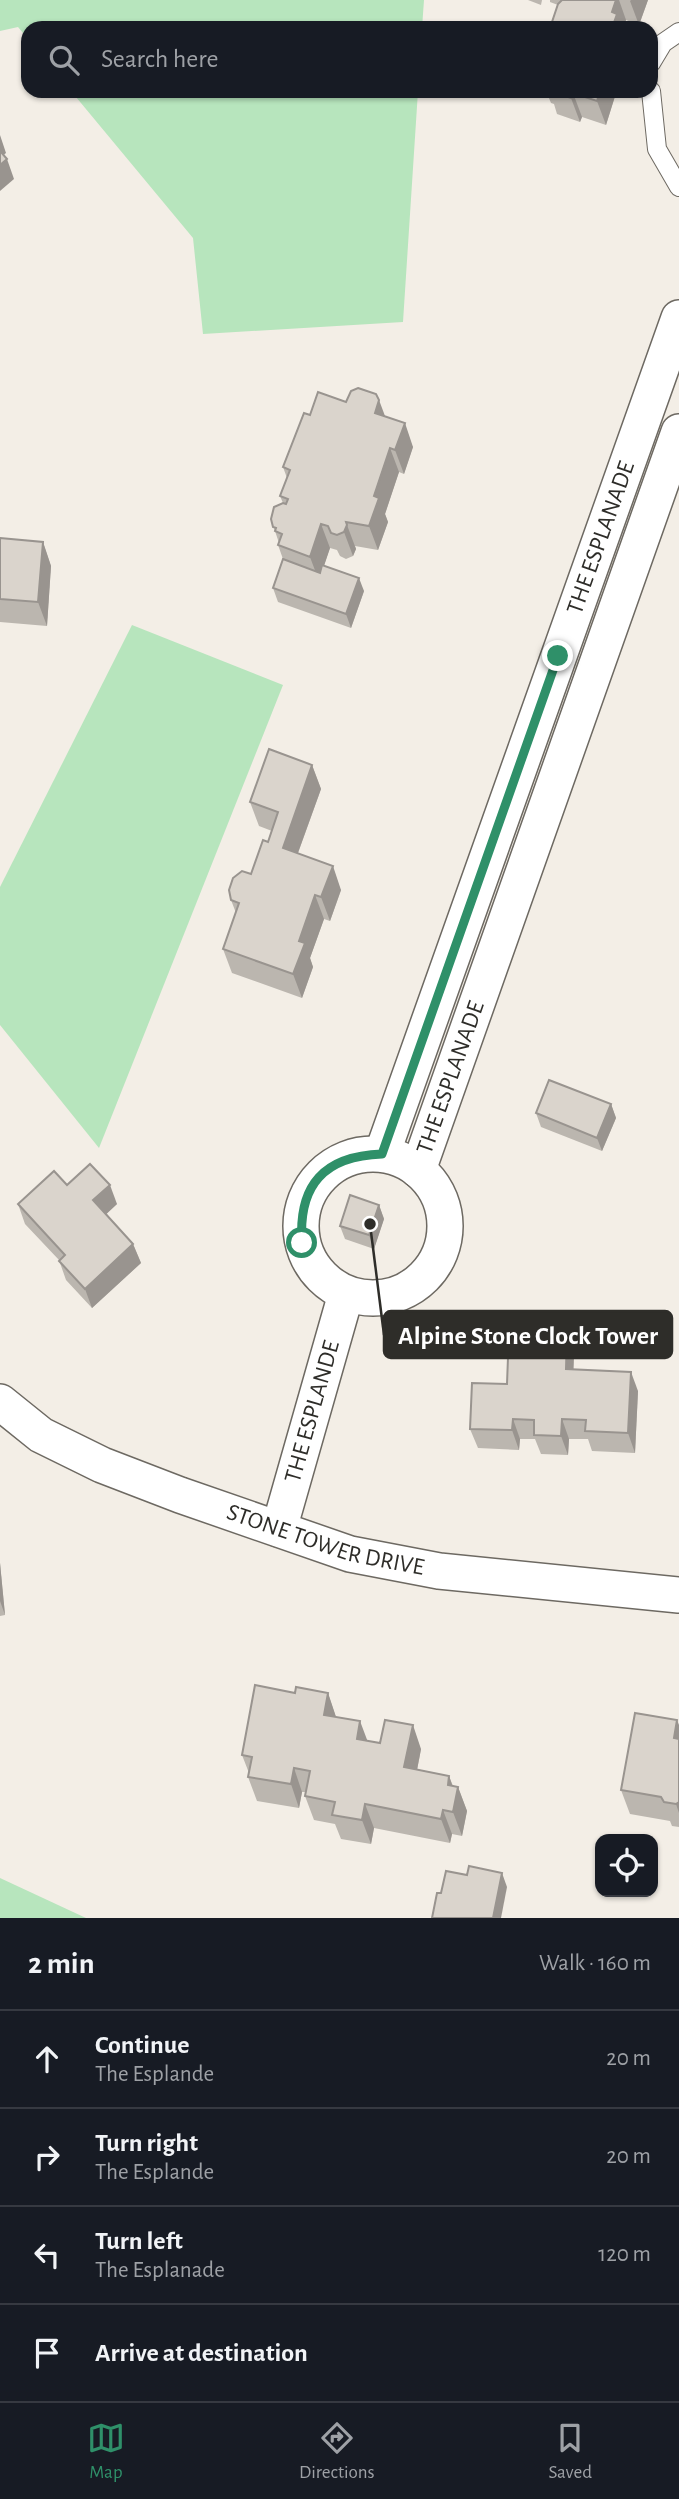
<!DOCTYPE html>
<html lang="en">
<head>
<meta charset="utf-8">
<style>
	body { margin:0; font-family:"Alegreya Sans",sans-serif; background:#242831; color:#f1f3f6 }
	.controls { position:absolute; right:21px; bottom:21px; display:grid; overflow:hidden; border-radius:14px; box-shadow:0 2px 5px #0004 }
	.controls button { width:63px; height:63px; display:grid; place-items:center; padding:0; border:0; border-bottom:2px solid #363941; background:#171b24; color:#f1f3f6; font:35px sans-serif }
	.stop { position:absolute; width:21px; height:21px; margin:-16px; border:5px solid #2f9069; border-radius:50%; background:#fff }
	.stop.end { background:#2f9069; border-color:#fff; box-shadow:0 2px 7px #0008 }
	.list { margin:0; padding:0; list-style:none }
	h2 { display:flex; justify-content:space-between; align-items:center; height:91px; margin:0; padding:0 28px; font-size:30px }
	h2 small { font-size:23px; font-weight:400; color:#9ea1a6 }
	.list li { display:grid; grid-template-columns:46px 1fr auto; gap:21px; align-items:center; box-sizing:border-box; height:98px; padding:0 28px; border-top:2px solid #363941 }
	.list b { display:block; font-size:26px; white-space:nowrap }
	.list p { margin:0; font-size:23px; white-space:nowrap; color:#9ea1a6 }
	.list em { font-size:23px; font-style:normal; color:#9ea1a6 }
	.icon { flex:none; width:38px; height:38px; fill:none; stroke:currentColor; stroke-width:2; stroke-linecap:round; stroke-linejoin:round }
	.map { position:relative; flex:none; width:679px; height:1918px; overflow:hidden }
	.search { position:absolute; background:#171b24; box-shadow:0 2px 5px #0004; left:21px; right:21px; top:21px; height:77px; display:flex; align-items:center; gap:18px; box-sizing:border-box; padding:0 24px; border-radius:21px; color:#9ea1a6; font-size:26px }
	.sheet { height:483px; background:#171b24 }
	nav { display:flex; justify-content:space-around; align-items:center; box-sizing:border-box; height:98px; border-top:2px solid #363941; background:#171b24; font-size:19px; color:#9ea1a6 }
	nav a { display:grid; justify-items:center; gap:4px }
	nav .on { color:#2f9069 }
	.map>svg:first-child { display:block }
	.green { fill:#b7e5bd }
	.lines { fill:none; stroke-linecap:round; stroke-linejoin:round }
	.service-casing { stroke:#6d6962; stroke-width:20 }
	.minor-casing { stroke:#6d6962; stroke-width:38 }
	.service { stroke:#fff; stroke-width:18 }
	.minor { stroke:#fff; stroke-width:35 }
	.wall { fill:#bbb6af }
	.shaded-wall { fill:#99948f }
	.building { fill:#dad4cc; stroke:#99948f; stroke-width:2 }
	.route { stroke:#2f9069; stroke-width:9 }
	.labels { text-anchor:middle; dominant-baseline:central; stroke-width:6; stroke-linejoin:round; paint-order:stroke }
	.street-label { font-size:24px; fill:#2e2d29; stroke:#fff }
	.leader { fill:none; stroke:#2e2d29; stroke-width:2.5 }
	.callout-dot { fill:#2e2d29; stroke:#fff; stroke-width:2.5 }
	.callout { fill:#2e2d29; stroke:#2e2d29; stroke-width:2.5 }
	.callout-label { font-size:26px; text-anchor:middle; font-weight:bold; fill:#fff }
</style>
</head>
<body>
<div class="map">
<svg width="679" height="1918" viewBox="0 0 679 1918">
	<rect width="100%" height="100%" fill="#f3eee6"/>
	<g class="green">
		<polygon points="0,0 424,0 422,28 28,28 28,39 18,27 0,31"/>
		<polygon points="71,91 418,91 403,322 203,334 193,238"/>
		<polygon points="132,625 283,685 99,1148 0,1025 0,887"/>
		<polygon points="0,1878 86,1918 0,1918"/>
	</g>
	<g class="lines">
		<defs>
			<g id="service">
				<polyline points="651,63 663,43 679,32"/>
				<polyline points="651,91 657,149 679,187"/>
			</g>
			<g id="minor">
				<circle cx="373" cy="1226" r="72"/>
				<path id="s1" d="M382 1154 679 318"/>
				<path id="s2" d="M418 1170 679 432"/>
				<path id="s3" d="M0 1402 41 1435 102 1465 180 1495 350 1554 439 1571 679 1595"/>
				<path id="s4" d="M279 1529 346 1294"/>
			</g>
		</defs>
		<use href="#service" class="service-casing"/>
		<use href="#minor" class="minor-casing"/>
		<use href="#service" class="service"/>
		<use href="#minor" class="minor"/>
	</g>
	<g class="wall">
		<polygon points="528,0 542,0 541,5"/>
		<polygon points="550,0 648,0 639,25 626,20 623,28 552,28 558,5 550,2"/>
		<polygon points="546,91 615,91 616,93 606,125 582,117 580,122 557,114 554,104 551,103"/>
		<polygon points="310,415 385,416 413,447 404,474 399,472 385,514 388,522 378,550 355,546 356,549 353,556 346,559 340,556 337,550 330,548 324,565 364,591 351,628 278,602 273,588 283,559 278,545 279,543 271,519 283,503 280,496 287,478 283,467"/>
		<polygon points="0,538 43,542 51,566 47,626 0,622"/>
		<polygon points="312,765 321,789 298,853 341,890 330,921 324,919 310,958 313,967 302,998 232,973 223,949 236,913 231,900 251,874 268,842 272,831 259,826 250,802"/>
		<polygon points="611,1104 616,1118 602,1151 541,1127 536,1113"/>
		<polygon points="67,1185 117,1204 106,1214 133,1244 141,1263 92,1308 66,1280 59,1260 25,1224 18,1204"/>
		<polygon points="379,1205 384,1219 374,1249 345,1239 340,1226"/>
		<polygon points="574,1353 573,1369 638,1391 635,1453 592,1451 588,1439 569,1439 568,1455 541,1454 535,1439 520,1439 519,1450 478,1448 470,1429 507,1384"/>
		<polygon points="0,1563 5,1615 0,1616"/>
		<polygon points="295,1693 328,1693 336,1717 367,1741 421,1749 417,1770 449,1776 453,1786 458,1787 467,1811 462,1836 452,1834 450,1843 374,1828 371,1844 341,1839 335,1824 314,1820 305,1796 306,1792 302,1792 299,1808 257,1801 248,1777 249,1773 242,1755"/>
		<polygon points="679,1725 679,1827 672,1826 670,1821 630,1814 621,1790"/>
	</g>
	<g class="shaded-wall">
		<polygon points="616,0 619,0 626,20 623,28 612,28 612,12"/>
		<polygon points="631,0 648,0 639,25 630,1"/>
		<polygon points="600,91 615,91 616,93 606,125 597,101"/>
		<polygon points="573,93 582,117 580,122 571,98"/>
		<polygon points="0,135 6,153 0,158"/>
		<polygon points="7,159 14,179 0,191 0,165"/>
		<polygon points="379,400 388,424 375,413"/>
		<polygon points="405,423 413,447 404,474 395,450"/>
		<polygon points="390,448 399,472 385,514 388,522 378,550 369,526 374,496"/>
		<polygon points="321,524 330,548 319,581 310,557"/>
		<polygon points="347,525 356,549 353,556 344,532"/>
		<polygon points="43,542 51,566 47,626 38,602"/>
		<polygon points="359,578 364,591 351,628 346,614"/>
		<polygon points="312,765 321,789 291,872 283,848"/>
		<polygon points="333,866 341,890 330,921 321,897"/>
		<polygon points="315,895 324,919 310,958 313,967 302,998 293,974 299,941"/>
		<polygon points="611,1104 616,1118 602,1151 597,1138"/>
		<polygon points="110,1185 117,1204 100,1220 93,1200"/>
		<polygon points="379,1205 384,1219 374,1249 369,1235"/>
		<polygon points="133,1244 141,1263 92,1308 85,1289"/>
		<polygon points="567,1333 574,1353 573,1389 566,1369"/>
		<polygon points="631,1372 638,1391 635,1453 628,1433"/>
		<polygon points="513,1419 520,1439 519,1450 512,1430"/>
		<polygon points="562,1419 569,1439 568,1455 561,1436"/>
		<polygon points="0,1563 5,1615 0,1601"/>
		<polygon points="328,1693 336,1717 324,1715"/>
		<polygon points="677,1720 679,1725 679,1752 674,1738"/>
		<polygon points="360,1721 369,1745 357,1739"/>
		<polygon points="413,1725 421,1749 413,1791 404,1767"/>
		<polygon points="294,1768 302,1792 299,1808 291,1784"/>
		<polygon points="449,1776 456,1796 458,1787 467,1811 462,1836 453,1812 448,1785"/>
		<polygon points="679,1802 679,1813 676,1804"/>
		<polygon points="365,1804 374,1828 371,1844 362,1820"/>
		<polygon points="443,1810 452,1834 450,1843 441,1819"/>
		<polygon points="502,1873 507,1887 501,1918 493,1918"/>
	</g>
	<g class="building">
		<polygon points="562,0 616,0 612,12 617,14 612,28 552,28 551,25 558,4"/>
		<polygon points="551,91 600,91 597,101 573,93 571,98"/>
		<polygon points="0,151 7,159 0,165"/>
		<polygon points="358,388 376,394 379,400 375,413 405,423 395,450 390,448 374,496 379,498 369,526 346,522 347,525 344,532 337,535 331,533 328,526 321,524 310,557 278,545 282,534 275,531 276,528 273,527 271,519 274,507 283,503 286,504 288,499 280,496 290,470 283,467 304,413 310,415 318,392 346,402 351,391"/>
		<polygon points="0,538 43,542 38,602 0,599"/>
		<polygon points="283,559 320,573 322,565 359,578 346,614 273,588"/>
		<polygon points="269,749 312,765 283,848 333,866 321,897 315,895 299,941 305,943 293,974 223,949 239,903 231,900 229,890 233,878 242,871 251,874 263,840 268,842 278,812 250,802"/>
		<polygon points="549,1080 611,1104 597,1138 536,1113"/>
		<polygon points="90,1164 110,1185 93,1200 133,1244 85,1289 59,1261 65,1255 18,1204 54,1171 67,1185"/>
		<polygon points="350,1195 379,1205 369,1235 340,1226"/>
		<polygon points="509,1331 567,1333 566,1369 631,1372 628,1433 585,1431 586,1420 562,1419 561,1436 534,1435 534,1420 513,1419 512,1430 470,1429 472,1383 507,1384"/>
		<polygon points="255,1685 295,1693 296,1687 328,1693 324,1715 360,1721 357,1739 380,1743 385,1720 413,1725 404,1767 449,1776 448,1785 458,1787 453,1812 443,1810 441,1819 365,1804 362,1820 332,1815 335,1802 305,1796 310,1771 294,1768 291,1784 248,1777 252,1757 242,1755"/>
		<polygon points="635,1713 677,1720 674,1738 679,1739 679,1802 676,1804 664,1802 661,1797 621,1790"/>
		<polygon points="469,1866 502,1873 493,1918 432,1918 437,1893 441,1893 446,1871 467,1875"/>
	</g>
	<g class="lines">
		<path class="route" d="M302 1243C298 1185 324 1156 382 1154L558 656"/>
	</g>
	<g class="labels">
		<g class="street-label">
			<text stroke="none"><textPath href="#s1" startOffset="654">THE ESPLANADE</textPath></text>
			<text stroke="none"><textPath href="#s2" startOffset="98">THE ESPLANADE</textPath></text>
			<text stroke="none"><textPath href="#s4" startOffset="122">THE ESPLANDE</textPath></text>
			<text stroke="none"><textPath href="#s3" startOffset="357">STONE TOWER DRIVE</textPath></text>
		</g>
	</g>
	<path class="leader" d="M370 1224L384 1335"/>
	<circle class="callout-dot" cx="370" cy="1224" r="7"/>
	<rect class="callout" x="384" y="1311" width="288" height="47" rx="7"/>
	<g class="callout-label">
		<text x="528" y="1344">Alpine Stone Clock Tower</text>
	</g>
</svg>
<div class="controls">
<button><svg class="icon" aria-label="locate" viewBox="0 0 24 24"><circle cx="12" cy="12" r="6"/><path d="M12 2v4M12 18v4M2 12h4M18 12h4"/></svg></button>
</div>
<div class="stop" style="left:302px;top:1243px"></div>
<div class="stop end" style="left:558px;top:656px"></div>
<div class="search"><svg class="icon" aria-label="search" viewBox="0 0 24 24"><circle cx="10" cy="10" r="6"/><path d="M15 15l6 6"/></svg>Search here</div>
</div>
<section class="sheet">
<h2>2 min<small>Walk · 160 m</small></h2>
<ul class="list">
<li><svg class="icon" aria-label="ahead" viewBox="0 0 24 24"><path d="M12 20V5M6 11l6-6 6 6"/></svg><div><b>Continue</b><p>The Esplande</p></div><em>20 m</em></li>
<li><svg class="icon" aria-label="right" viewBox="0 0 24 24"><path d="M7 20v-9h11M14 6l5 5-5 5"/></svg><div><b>Turn right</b><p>The Esplande</p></div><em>20 m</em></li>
<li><svg class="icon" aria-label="left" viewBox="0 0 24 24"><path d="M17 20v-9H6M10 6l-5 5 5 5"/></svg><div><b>Turn left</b><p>The Esplanade</p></div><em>120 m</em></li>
<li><svg class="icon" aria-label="arrive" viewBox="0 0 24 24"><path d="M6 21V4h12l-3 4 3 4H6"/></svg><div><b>Arrive at destination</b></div></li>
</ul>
</section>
<nav>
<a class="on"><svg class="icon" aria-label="map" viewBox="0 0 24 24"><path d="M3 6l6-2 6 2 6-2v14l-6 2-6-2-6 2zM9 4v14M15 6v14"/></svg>Map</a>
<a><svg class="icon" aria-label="directions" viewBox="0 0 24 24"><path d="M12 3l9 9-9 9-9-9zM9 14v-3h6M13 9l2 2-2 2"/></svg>Directions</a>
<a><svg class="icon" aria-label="saved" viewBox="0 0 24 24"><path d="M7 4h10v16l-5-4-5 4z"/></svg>Saved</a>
</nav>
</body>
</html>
